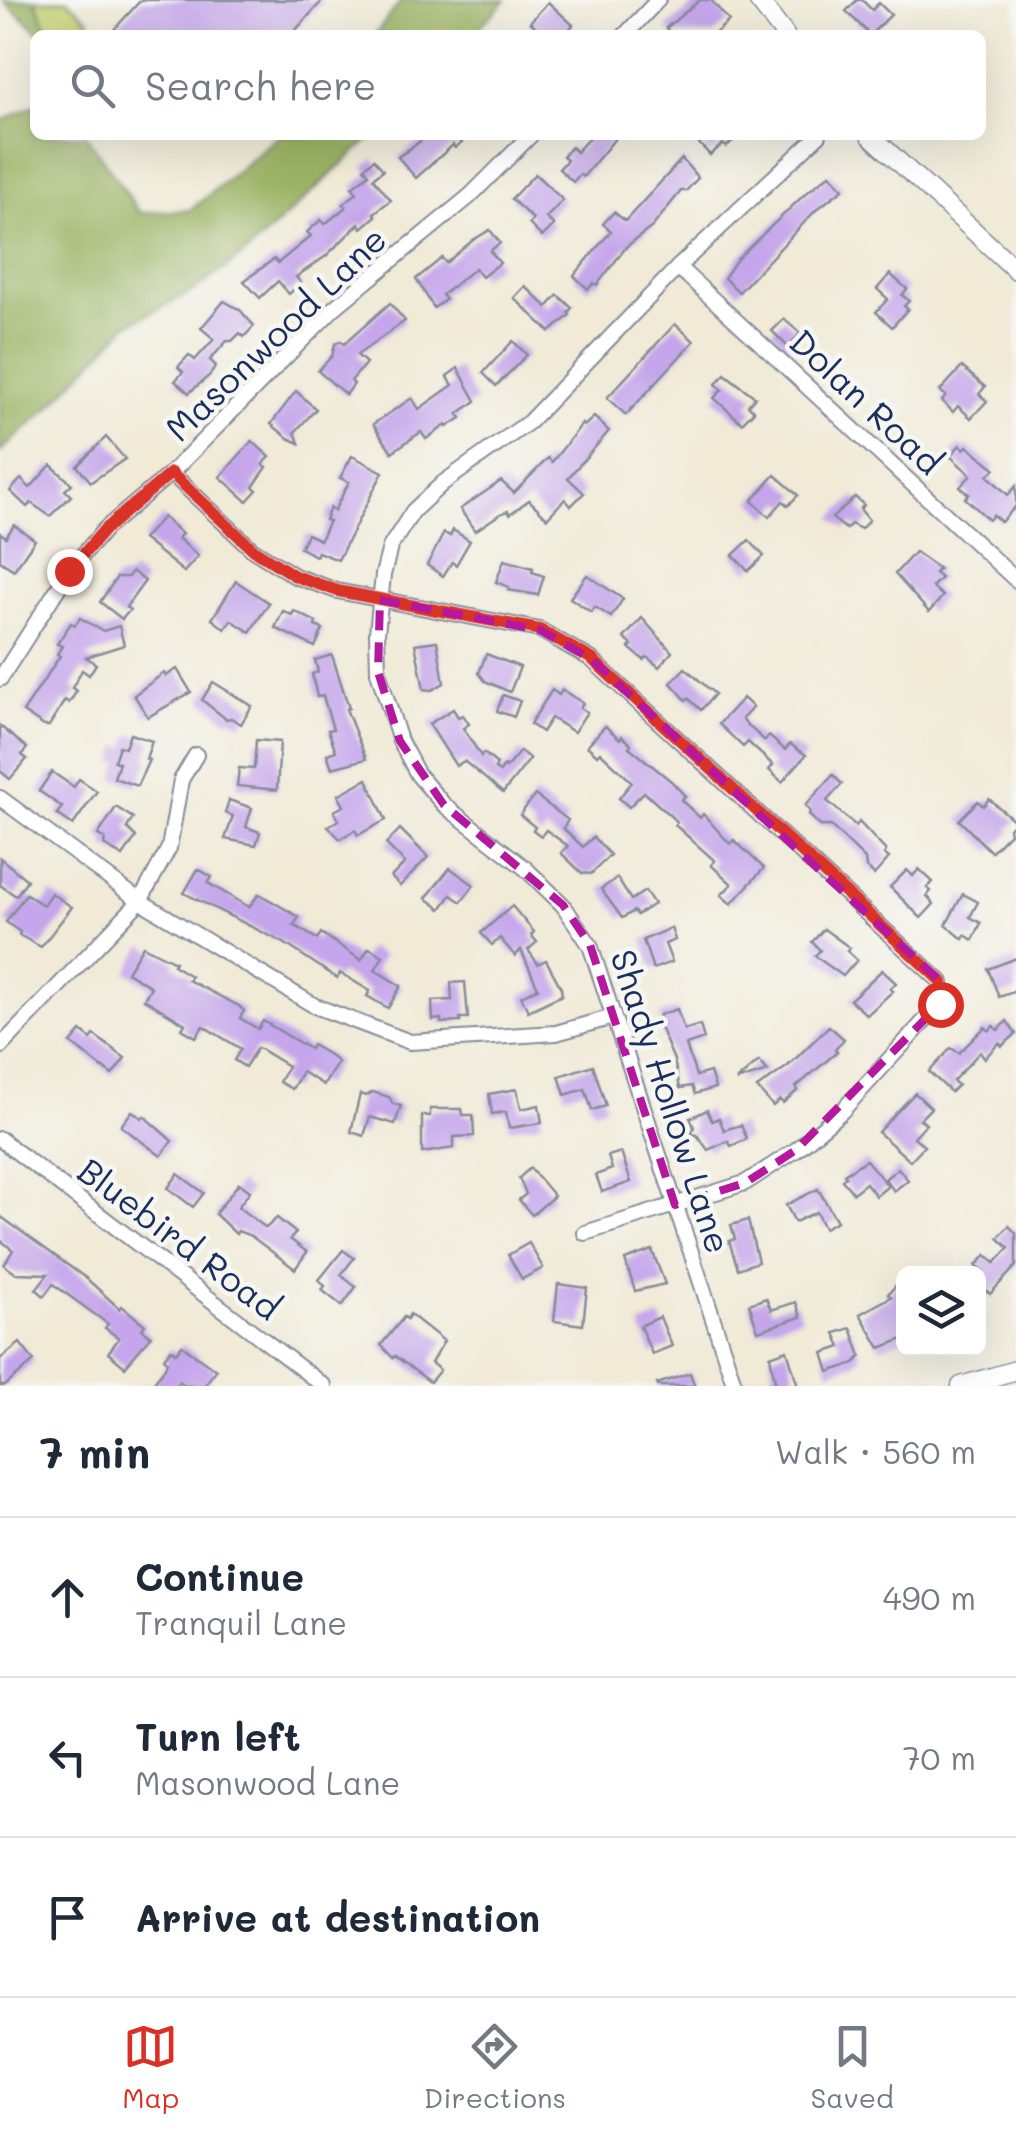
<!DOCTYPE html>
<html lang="en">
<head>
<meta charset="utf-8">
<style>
	body { margin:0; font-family:Mali,sans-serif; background:#f2f2f3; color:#1f2937 }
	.controls { position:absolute; right:30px; bottom:30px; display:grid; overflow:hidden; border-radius:15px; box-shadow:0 10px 40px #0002 }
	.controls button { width:90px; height:90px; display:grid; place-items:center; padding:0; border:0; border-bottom:2px solid #e0e1e3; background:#fff; color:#1f2937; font:50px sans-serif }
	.stop { position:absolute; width:30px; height:30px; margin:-22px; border:8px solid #d93025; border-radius:50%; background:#fff }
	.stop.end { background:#d93025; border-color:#fff; box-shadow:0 2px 10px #0008 }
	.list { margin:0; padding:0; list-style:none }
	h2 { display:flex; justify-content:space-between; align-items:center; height:130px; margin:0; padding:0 40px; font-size:42px }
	h2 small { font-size:32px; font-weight:400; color:#747a83 }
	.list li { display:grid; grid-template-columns:65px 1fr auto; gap:30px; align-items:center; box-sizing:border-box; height:160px; padding:0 40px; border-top:2px solid #e0e1e3 }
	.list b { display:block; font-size:38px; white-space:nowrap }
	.list p { margin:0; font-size:32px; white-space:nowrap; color:#747a83 }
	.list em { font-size:32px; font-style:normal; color:#747a83 }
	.icon { flex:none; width:55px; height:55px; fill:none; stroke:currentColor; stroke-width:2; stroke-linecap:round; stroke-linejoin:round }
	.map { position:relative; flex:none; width:1016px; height:1386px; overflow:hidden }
	.search { position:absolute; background:#fff; box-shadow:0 10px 40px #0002; left:30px; right:30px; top:30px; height:110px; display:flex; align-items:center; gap:25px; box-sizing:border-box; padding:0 35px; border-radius:15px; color:#747a83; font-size:38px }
	.sheet { height:610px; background:#fff }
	nav { display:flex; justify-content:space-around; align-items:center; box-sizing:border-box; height:140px; border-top:2px solid #e0e1e3; background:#fff; font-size:28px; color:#747a83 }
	nav a { display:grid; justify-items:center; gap:5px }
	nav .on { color:#d93025 }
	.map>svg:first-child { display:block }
	.green { fill:#c5d273; stroke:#708068; stroke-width:2.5 }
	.forest { fill:#9cb465; stroke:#5c7262; stroke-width:2.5 }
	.building { fill:#c5a5eb }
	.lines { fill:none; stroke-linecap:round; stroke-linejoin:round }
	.minor-casing { stroke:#868c9a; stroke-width:18 }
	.tertiary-casing { stroke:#868c9a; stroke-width:21 }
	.minor { stroke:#fff; stroke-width:14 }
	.tertiary { stroke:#fff; stroke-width:18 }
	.route { stroke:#d93025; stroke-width:12 }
	.marked { fill:none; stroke:#b5179e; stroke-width:8; stroke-dasharray:20 12; stroke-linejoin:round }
	.labels { text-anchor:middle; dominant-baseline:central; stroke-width:9; stroke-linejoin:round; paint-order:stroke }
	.street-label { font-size:35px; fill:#1b2f5e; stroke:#f6f6f2 }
</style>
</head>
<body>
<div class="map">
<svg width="1016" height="1386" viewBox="0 0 1016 1386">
	<rect width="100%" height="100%" fill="#f6f6f2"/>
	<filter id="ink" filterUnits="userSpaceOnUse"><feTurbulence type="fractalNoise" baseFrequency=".01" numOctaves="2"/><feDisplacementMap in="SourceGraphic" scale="20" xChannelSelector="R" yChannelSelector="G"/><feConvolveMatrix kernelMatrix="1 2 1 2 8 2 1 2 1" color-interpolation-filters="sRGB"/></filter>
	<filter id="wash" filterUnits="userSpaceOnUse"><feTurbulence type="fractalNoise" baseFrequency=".0048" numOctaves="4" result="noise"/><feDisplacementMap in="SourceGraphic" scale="40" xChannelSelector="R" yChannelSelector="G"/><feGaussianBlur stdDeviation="2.25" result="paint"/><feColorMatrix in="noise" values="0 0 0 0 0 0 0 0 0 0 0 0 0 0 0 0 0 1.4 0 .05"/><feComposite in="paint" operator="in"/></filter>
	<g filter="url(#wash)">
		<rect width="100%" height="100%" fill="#f0ead7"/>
		<polygon class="green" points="35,0 68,0 90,21 80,35 50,35"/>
		<g class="forest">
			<polygon points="3,0 35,0 50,35 42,35"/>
			<polygon points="402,0 506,0 472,35 375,35"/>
			<polygon points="35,105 35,135 86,135 140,213 191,210 280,135 374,135 247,252 195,290 127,325 52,405 0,452 0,122"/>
		</g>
		<g id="blocks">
			<g class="building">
				<polygon points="141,0 323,0 291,35 109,35"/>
				<polygon points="700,0 711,0 729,21 713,35 672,35 666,28"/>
				<polygon points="857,0 862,0 872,10 879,3 891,15 870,35 846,11"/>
				<polygon points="548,2 573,25 564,35 528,35 536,27 530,22"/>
				<polygon points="429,135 470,135 455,148 453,145 416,178 398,157"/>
				<polygon points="592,135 618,135 583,177 580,174 573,182 559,169 567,160 563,156 571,147 576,152"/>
				<polygon points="691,135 740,135 726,147 723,144 710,155"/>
				<polygon points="374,159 383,170 373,178 391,200 374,213 376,216 362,228 359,224 326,256 296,277 301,283 289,294 278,281 260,298 244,281 274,259 278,263 311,236 307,232 321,220 325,224 346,207 343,204 357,193 352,187 369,174 364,168"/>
				<polygon points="682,159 698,178 686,191 681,191 652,227 627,246 597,285 594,283 588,289 574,276 611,231 603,224 614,212 625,221"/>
				<polygon points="535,174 563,200 546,218 554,225 542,237 529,224 533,219 511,199"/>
				<polygon points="830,174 843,189 816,210 739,292 724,278 737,259 804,195"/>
				<polygon points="490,230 500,243 490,251 500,263 482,277 475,268 442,295 446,299 434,308 416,279 442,258 446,263 473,240"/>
				<polygon points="890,274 907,289 902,295 909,301 904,306 908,309 892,327 876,312 888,299 877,289"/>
				<polygon points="525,286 547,307 558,295 572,308 568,313 570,315 550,332 514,298"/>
				<polygon points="224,301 240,310 254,326 244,337 240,333 232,341 227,341 210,360 216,366 210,375 189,393 175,381 183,372 178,367 189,355 195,360 214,339 201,328"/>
				<polygon points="390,303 405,321 357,355 366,363 351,381 354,384 346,395 318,371 332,356 335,344 341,341 344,344"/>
				<polygon points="784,319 800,333 789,348 772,331"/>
				<polygon points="675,324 694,341 626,415 607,398"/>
				<polygon points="513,341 527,355 496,386 483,373"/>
				<polygon points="962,367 985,387 979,394 987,401 971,418 958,406 953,412 942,401 946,396 940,391"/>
				<polygon points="458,368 476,401 458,414 461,418 447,427 446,425 426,439 421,432 392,452 373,424 412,398 419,409 453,385 447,376"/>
				<polygon points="725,374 755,397 748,405 754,411 742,423 714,398 722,390 716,384"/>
				<polygon points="296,391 316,409 295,432 299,443 288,438 271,424"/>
				<polygon points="594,417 609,431 568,478 584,493 571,506 565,499 547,518 529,500 510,514 508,511 500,514 475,531 460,509 501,481 514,493 548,458 552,462 582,424 584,426"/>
				<polygon points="106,437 125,459 91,482 77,466"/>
				<polygon points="252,441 270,457 263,464 267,467 253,487 257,490 247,501 220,477"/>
				<polygon points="960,445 964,449 967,446 995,468 988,476 1008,495 1016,486 1016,506 1001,522 993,515 989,520 965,498 969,494 960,487 971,475 950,456"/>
				<polygon points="352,456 383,472 338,560 318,552 316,556 300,548 307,534 320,540 329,521 325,520 330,508 334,511 349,482 340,478"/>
				<polygon points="51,465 72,484 65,490 71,496 50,516 31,503 27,507 10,491 21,479 30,488"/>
				<polygon points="775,475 798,495 788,506 783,501 769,517 752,501"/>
				<polygon points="855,497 864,505 860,509 869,520 861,529 851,524 846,529 832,518"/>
				<polygon points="163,517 182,534 178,538 198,556 184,572 143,539"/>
				<polygon points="14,525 35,540 14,570 0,561 0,533 6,537"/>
				<polygon points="453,530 470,541 456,565 452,562 443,576 427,565 444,533 450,536"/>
				<polygon points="749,540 764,556 748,571 733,555"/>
				<polygon points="915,552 939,569 935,573 941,578 932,587 943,596 929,612 895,574"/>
				<polygon points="504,560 533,568 532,572 544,576 538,595 508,590 509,587 496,582"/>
				<polygon points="132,571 145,581 126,607 130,610 122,619 100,602 117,577 128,577"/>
				<polygon points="587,575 623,599 611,617 595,607 591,612 570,598"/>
				<polygon points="236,581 269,603 250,632 231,620 225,629 212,619"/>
				<polygon points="283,611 292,615 294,611 316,622 315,626 323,629 315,647 275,628"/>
				<polygon points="80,618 103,631 119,626 124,645 86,657 96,664 89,675 82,670 72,688 77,691 69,703 65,700 49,726 44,726 23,712 60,656 57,654 62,646 57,644 71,623 75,625"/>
				<polygon points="642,618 672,652 659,667 647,657 644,660 629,648 632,645 624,638"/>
				<polygon points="437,641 444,683 432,690 424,689 415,644"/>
				<polygon points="486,654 520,667 510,692 485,681 479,673"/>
				<polygon points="332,655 349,708 346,709 366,759 332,768 327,754 336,751 328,730 333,729 323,696 317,697 312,674 318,672 315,660"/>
				<polygon points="685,668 715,694 701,710 688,698 686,700 671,683"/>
				<polygon points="177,669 191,692 148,717 134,695 164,673 166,676"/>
				<polygon points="213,682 252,706 241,724 231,718 226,719 202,700"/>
				<polygon points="552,690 559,695 562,690 583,703 580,708 587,712 574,732 551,718 542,732 530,724"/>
				<polygon points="503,695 520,701 514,717 497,711"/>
				<polygon points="743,698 753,707 742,719 746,724 765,741 769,736 785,750 790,744 806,755 782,782 769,770 773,765 748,742 743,747 719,724"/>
				<polygon points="453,709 458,717 463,715 469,724 463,728 481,756 484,753 497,764 495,769 500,772 504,766 506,768 520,751 530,759 503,793 464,761 456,766 429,724"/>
				<polygon points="0,726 27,748 22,755 27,759 10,779 0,771"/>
				<polygon points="605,726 620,739 622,736 631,744 629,747 671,781 685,796 681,800 700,818 703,814 730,844 734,840 764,868 731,904 721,895 732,884 711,865 715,861 675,825 677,822 644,792 629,807 619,798 632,782 600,752 597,755 587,746"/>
				<polygon points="130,734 152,741 146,759 149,760 137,786 114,778 119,763 114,761 119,746 125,748"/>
				<polygon points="256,740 280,742 277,790 237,786 239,768 254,769"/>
				<polygon points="52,772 74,787 79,779 97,791 73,825 57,814 62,807 39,791"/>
				<polygon points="833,775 842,784 827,801 856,826 859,822 886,851 884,854 889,858 874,875 866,867 865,859 831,826 820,826 809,815 810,811 805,806"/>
				<polygon points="367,779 386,820 358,835 355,830 340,839 328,826 339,820 334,811 344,806 338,795"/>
				<polygon points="535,795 568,820 563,828 583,847 593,837 610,855 591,874 582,873 561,853 568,846 546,830 541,836 533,830 535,827 520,815"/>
				<polygon points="989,799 1015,821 1009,828 1010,833 991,852 959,820 978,801 983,806"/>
				<polygon points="229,800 252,808 246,827 260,832 256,845 225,839 233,816 225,813"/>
				<polygon points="116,807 133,818 127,828 136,837 123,856 104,845 105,839 98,835"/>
				<polygon points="400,829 428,857 400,886 391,877 405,863 386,844"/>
				<polygon points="0,858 27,880 16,896 0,885"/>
				<polygon points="450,868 474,885 461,902 451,895 441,909 426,898"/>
				<polygon points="198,869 212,877 208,883 249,907 259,894 299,917 294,925 317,939 321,933 361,960 369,948 383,956 375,970 401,986 388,1008 367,996 370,991 340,973 337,978 284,943 184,893"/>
				<polygon points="919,869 933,882 927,888 931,891 927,896 934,904 921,918 890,887 907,870 913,876"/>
				<polygon points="617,878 631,900 645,891 654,904 637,915 634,911 622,918 601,889"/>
				<polygon points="51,893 72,907 41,947 19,935 20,932 6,922 26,894 43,905"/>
				<polygon points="963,894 978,902 970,917 981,923 973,940 965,935 963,939 946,925"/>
				<polygon points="512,906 534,932 531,935 537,942 528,950 538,964 546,960 561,988 562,995 528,1011 521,996 538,988 521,950 515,956 500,938 492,945 481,933"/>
				<polygon points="671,928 675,940 665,944 672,962 653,969 643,940"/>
				<polygon points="824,929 850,948 847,951 857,960 843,976 815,956 820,950 812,942"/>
				<polygon points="143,946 175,962 173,965 191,976 188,980 239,1006 244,1011 240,1018 258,1029 263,1021 310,1049 312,1045 328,1054 338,1062 324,1085 302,1072 292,1089 279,1082 288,1066 260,1049 257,1048 245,1067 234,1060 241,1049 203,1026 196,1037 182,1029 185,1024 144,999 151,987 127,972"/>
				<polygon points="1016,958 1016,991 999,997 988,969"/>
				<polygon points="882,970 896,983 890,989 893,991 867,1015 850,1000"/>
				<polygon points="465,982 468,1018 460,1018 460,1022 441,1023 441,1019 433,1020 432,1001 452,1000 451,983"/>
				<polygon points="677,1009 684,1030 700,1025 704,1039 686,1045 696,1076 710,1072 715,1088 695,1094 692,1086 680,1088 674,1060 659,1025 662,1024 659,1015"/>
				<polygon points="1007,1021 1016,1034 1002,1046 999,1043 985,1058 980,1052 953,1081 958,1085 951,1092 929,1072 951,1048 959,1053 985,1027 989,1031 993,1026 998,1030"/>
				<polygon points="829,1026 844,1039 835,1050 837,1052 796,1087 798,1090 783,1103 780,1100 773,1106 757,1088 788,1066"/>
				<polygon points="81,1031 91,1039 94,1035 125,1058 112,1075 71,1043"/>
				<polygon points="759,1061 768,1071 736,1081"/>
				<polygon points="593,1065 606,1106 592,1110 585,1089 565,1095 559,1076"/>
				<polygon points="517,1089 521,1109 539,1105 542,1123 509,1128 506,1112 492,1114 489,1094"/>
				<polygon points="373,1092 389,1097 393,1104 401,1106 395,1124 370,1117 364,1136 351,1132 360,1094 366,1096"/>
				<polygon points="915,1093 931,1108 920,1119 926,1124 914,1137 924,1146 910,1161 878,1132"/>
				<polygon points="430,1109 462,1109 463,1115 473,1115 474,1136 454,1137 454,1148 422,1153 422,1116 430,1116"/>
				<polygon points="707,1110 712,1121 719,1118 724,1130 741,1125 747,1139 731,1146 728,1141 708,1150 697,1135 691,1134 694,1127 690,1118"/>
				<polygon points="132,1111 142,1118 144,1116 172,1141 161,1156 121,1126"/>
				<polygon points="621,1152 631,1182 602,1192 596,1175 612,1169 608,1156"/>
				<polygon points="866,1160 888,1186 876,1196 866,1183 853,1193 842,1180 846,1176 844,1174"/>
				<polygon points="530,1168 554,1196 532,1215 519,1200 526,1194 519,1178"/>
				<polygon points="898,1168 908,1180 894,1191 885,1179"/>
				<polygon points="178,1174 204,1193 193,1207 168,1188"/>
				<polygon points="239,1183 250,1191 238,1207 266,1228 277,1218 296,1233 290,1239 307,1252 295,1269 251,1236 238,1231 236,1234 215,1214"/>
				<polygon points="818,1189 837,1221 824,1228 816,1212 795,1222 786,1205"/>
				<polygon points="0,1216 87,1279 120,1309 122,1306 145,1325 142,1329 151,1336 125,1367 108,1353 119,1338 105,1328 108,1324 53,1284 44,1296 36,1289 48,1274 15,1273 4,1265 13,1250 0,1240"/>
				<polygon points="748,1220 758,1262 738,1269 729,1241 735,1239 731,1225"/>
				<polygon points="1009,1226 1016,1233 1016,1266 990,1294 987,1291 978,1300 978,1277 983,1272 976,1266 986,1255 995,1263 1009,1248 998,1238"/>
				<polygon points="529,1243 543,1268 522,1279 508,1255"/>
				<polygon points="343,1250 354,1258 341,1275 356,1287 342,1306 322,1290 325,1286 319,1280"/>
				<polygon points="652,1250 665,1284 635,1291 625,1260"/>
				<polygon points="904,1277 904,1339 880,1348 860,1314 891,1297 888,1294"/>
				<polygon points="558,1284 587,1288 583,1325 554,1321"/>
				<polygon points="766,1298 771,1310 796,1302 801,1317 758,1331 749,1304"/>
				<polygon points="410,1314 444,1341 431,1363 440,1370 430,1382 395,1356 393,1358 381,1345 404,1317 407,1319"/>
				<polygon points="660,1317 672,1346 652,1354 640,1326"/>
				<polygon points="851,1328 861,1356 855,1363 829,1372 823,1353 841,1347 835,1333"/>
				<polygon points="20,1343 34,1361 5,1386 0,1386 0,1359"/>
				<polygon points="182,1345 216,1370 204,1386 186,1386 179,1381 176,1386 151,1386 165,1368 167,1361 164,1358 171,1349 176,1353"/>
				<polygon points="787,1350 798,1386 776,1386 770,1356"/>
				<polygon points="690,1373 695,1386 658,1386 657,1384"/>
			</g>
		</g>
	</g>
	<g filter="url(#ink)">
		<use href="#blocks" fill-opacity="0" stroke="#868c9a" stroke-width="2.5"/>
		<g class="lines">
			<defs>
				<g id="minor">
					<polyline points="625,35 658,0"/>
					<polyline points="678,267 1016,580"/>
					<polyline points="171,473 253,550 295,576 337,591 540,630 591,659 941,982 940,1004 841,1112 796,1150 745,1183 585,1233"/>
					<polyline points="0,679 69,571 105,529 171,473 334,308 470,196 531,135"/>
					<polyline points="0,798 140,901 315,1006 410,1042 556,1033 613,1017"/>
					<polyline points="0,1047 140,901 169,848 181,780 196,755"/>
					<polyline points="0,1139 324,1386"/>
					<polyline points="735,1386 590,945 563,905 525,868 444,805 418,775 400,741 378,672 377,633 383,575 390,547 413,511 443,483 529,422 678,267 819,135"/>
				</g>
				<g id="tertiary">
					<polyline points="758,0 785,35"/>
					<polyline points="870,135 1016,270"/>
					<polyline points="961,1386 1016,1370"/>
				</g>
			</defs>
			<use href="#minor" class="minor-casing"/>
			<use href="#tertiary" class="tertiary-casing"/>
			<use href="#minor" class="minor"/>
			<use href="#tertiary" class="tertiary"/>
		</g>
	</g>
	<g class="lines" filter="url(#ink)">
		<polyline class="route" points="69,571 105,529 171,473 254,550 295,576 338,591 540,630 592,659 942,982 940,1004"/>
	</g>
	<path class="marked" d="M380 600 540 630 591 659 941 982 940 1004 796 1150 745 1183 675 1205 590 945 563 905 444 805 400 741 378 672Z"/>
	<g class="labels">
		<g class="street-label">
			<text transform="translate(275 333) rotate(-44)">Masonwood Lane</text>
			<text transform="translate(867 401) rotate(43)">Dolan Road</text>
			<text transform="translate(672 1101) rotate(72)">Shady Hollow Lane</text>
			<text transform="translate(180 1238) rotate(37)">Bluebird Road</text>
		</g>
	</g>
</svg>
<div class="controls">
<button><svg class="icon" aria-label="layers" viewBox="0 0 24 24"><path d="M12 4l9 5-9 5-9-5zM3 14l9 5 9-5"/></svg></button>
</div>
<div class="stop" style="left:940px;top:1004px"></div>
<div class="stop end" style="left:69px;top:571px"></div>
<div class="search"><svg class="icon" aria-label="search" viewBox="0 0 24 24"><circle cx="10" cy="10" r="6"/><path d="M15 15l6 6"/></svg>Search here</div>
</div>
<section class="sheet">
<h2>7 min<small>Walk · 560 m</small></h2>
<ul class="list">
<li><svg class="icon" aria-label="ahead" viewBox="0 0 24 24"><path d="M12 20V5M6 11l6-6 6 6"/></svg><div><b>Continue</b><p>Tranquil Lane</p></div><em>490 m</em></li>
<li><svg class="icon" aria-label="left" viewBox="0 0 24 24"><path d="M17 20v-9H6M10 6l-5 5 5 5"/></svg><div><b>Turn left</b><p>Masonwood Lane</p></div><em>70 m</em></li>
<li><svg class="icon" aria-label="arrive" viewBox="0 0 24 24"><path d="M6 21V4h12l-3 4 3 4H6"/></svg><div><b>Arrive at destination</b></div></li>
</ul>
</section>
<nav>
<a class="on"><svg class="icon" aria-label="map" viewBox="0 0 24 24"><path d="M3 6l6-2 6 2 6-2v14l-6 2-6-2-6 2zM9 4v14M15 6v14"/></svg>Map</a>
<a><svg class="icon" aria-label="directions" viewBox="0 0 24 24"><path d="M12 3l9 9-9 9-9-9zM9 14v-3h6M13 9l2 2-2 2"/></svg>Directions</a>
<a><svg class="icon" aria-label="saved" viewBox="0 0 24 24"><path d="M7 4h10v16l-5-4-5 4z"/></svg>Saved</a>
</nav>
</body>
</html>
